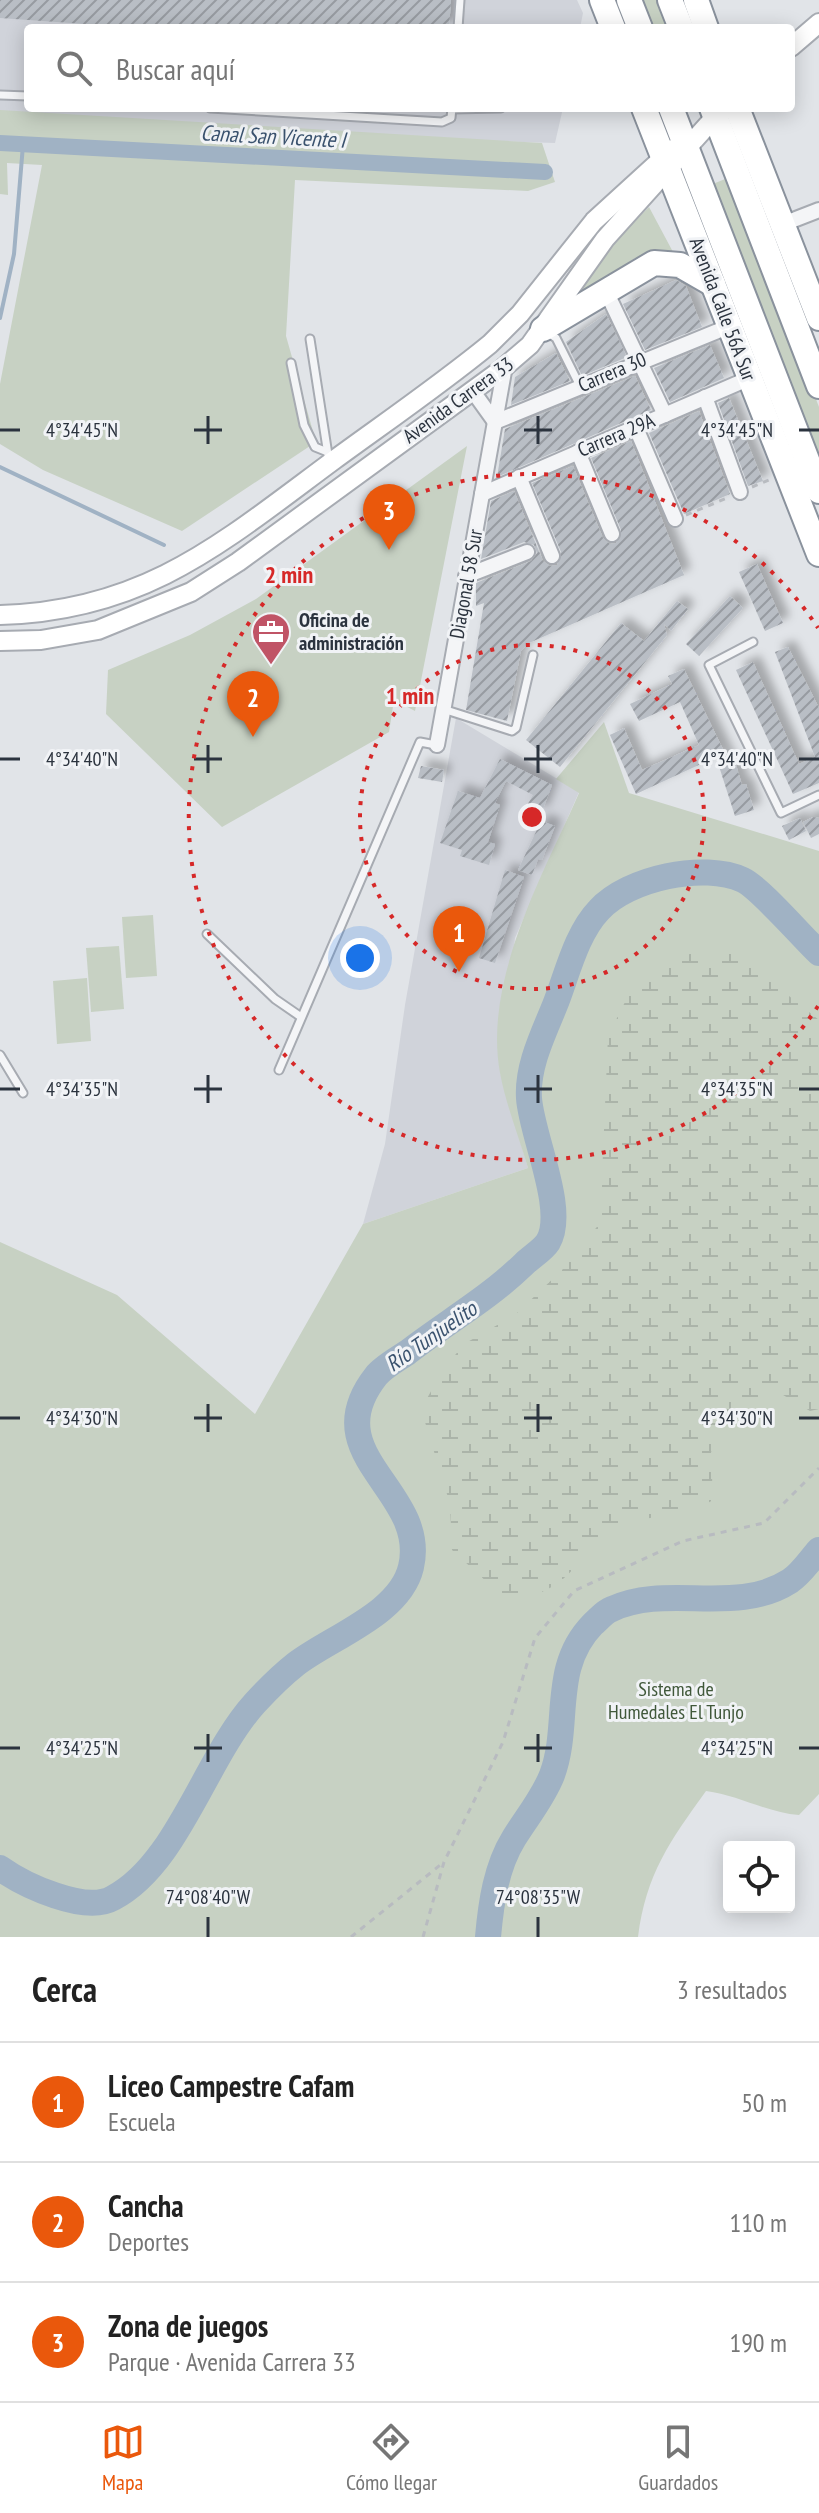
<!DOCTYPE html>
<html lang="es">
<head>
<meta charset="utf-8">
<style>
	body { margin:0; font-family:"PT Sans Narrow",sans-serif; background:#f6f6f6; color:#222 }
	.controls { position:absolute; right:24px; bottom:24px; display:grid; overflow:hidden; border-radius:8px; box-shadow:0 4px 20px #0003 }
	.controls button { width:72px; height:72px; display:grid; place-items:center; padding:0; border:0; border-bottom:2px solid #e0e0e0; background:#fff; color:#222; font:40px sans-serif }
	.you { position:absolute; left:360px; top:958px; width:28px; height:28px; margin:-20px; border:6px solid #fff; border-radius:50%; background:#1a73e8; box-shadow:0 0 0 12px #1a73e833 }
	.badge { display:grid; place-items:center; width:52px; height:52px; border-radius:50%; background:#ea580c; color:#fff; font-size:26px; font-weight:700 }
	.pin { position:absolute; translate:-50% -66px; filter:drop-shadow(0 2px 4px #0008) }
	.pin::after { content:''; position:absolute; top:42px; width:28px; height:24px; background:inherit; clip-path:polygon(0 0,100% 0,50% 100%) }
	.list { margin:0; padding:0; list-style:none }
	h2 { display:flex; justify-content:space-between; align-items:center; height:104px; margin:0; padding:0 32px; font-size:34px }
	h2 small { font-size:26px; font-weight:400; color:#767676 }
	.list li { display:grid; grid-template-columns:52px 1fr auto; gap:24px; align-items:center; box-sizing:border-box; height:120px; padding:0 32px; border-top:2px solid #e0e0e0 }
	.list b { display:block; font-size:30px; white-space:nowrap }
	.list p { margin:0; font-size:26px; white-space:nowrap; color:#767676 }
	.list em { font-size:26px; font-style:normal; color:#767676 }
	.icon { flex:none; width:44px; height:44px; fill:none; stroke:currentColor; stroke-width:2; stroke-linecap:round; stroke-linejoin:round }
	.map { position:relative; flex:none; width:819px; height:1937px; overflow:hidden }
	.search { position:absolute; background:#fff; box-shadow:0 4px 20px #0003; left:24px; right:24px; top:24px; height:88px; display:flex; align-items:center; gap:20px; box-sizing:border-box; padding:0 28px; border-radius:8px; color:#767676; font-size:30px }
	.sheet { height:464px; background:#fff }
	nav { display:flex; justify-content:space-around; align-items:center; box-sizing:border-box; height:112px; border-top:2px solid #e0e0e0; background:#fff; font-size:22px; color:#767676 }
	nav a { display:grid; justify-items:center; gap:4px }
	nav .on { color:#ea580c }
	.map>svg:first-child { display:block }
	.built { fill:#d0d3da }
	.green { fill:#c7d1c3 }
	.wetland { fill:url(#wetland-marsh) }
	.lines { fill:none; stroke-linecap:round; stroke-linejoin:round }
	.stream { stroke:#a0b2c4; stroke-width:4 }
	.canal { stroke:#a0b2c4; stroke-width:16 }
	.river { stroke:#a0b2c4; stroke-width:26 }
	.building { fill:url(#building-hatch); filter:url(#shadow) }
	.lane-casing { stroke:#a7abb2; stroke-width:11 }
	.street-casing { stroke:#a7abb2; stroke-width:18 }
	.secondary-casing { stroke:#a7abb2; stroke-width:22 }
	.highway-casing { stroke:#8a929d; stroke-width:28 }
	.path { stroke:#b8bbc0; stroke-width:3; stroke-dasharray:6 6; stroke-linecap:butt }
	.lane { stroke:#f4f5f7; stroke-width:7 }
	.street { stroke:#f4f5f7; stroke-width:14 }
	.secondary { stroke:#fff; stroke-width:18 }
	.highway { stroke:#fff; stroke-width:24 }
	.ticks { fill:none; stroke:#2b333e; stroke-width:3 }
	.ring { fill:none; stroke:#d62828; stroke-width:4; stroke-dasharray:4 8 }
	.labels { text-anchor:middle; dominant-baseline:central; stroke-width:6; stroke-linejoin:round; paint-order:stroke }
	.street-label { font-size:20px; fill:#2b333e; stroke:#f1f3f6 }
	.poi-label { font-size:20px; font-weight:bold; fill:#2b333e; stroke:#f1f3f6; text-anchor:start }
	.park-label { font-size:20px; fill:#40583a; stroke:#f1f3f6 }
	.water-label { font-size:22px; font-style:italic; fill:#3a526e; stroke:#f1f3f6 }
	.ticks-label { font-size:20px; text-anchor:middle; fill:#2b333e; stroke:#f1f3f6; stroke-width:6; stroke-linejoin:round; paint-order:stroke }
	.centre { fill:#d62828; stroke:#f1f3f6; stroke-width:4 }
	.ring-label { font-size:24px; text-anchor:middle; font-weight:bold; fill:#d62828; stroke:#f1f3f6; stroke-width:6; stroke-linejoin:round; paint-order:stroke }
</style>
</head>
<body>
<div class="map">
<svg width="819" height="1937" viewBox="0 0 819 1937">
	<defs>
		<pattern id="wetland-marsh" width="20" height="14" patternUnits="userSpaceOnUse" patternTransform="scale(2)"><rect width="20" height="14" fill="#c7d1c3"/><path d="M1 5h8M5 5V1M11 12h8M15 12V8" fill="none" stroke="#abb4a9"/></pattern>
		<pattern id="building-hatch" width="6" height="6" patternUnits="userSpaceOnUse" patternTransform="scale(2)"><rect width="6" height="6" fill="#b9bec5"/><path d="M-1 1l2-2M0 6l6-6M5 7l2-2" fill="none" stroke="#979ba1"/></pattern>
		<filter id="shadow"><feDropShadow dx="7" dy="-7" stdDeviation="4" flood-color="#0004"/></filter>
	</defs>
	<rect width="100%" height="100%" fill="#e1e4e8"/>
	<g class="built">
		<polygon points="0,0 577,0 583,13 580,28 28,28 28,108 563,108 555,143 0,124"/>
		<polygon points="456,718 579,792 515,938 500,1072 528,1168 363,1224 385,1144 405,1005"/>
	</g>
	<g class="green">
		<polygon points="640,0 661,0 672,28 651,28"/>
		<polygon points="0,110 542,143 555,182 528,191 295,180 286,336 316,442 182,531 43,470 0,444 0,384 42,165 7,163 8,195 0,194"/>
		<polygon points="730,177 819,407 819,467 708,186"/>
		<polygon points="649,207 673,252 635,258 573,301 616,240"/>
		<polygon points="467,446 415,711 394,700 389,732 222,827 106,714 108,670 190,635 256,599"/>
		<path d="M604 722 629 793 819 851V1794L799 1815C768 1813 738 1795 706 1791 670 1841 646 1874 638 1937H0V1242L117 1295 255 1414 363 1224 528 1168C519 1137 506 1105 500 1073 483 980 543 875 579 793L556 779Z"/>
		<polygon points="153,915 157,976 126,978 122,917"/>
		<polygon points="119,946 124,1009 91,1012 86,948"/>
		<polygon points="87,978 91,1041 57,1044 53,981"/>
	</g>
	<path class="wetland" d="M747 951 784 992 819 1020V1409L810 1411 773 1389 734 1414 711 1452 713 1500C685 1518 649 1513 618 1528 592 1541 580 1567 558 1583 545 1592 527 1598 513 1606L452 1550 450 1504 421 1409 443 1370 464 1344 515 1315 563 1269 600 1223 608 1036 632 988 693 952Z"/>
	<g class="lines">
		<g class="stream">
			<polyline points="0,318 14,254 23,145"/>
			<polyline points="0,467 164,545"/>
		</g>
		<polyline class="canal" points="0,143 545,172"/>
		<g class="river">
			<path d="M0 1868C24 1885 85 1914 113 1898 178 1864 205 1758 255 1703 267 1690 282 1675 296 1664 331 1637 400 1614 411 1567 429 1490 313 1456 376 1376 383 1367 398 1359 408 1352 447 1322 489 1298 524 1264 531 1257 543 1250 548 1242 567 1210 531 1134 529 1098 527 1066 543 1035 555 1005 567 975 576 934 599 910 628 878 704 862 743 880 760 888 803 938 819 953"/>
			<path d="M488 1937C491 1903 496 1867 514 1838 527 1817 543 1798 552 1775 571 1724 550 1668 593 1624 599 1619 604 1612 612 1609 667 1583 736 1616 790 1581 801 1574 810 1560 819 1550"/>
		</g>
	</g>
	<g class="building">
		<polygon points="0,0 451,0 449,28 141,28 0,18"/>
		<polygon points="676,280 686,286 702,327 645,350 623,304"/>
		<polygon points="606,314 627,357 582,376 566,342"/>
		<polygon points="710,345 724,378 670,402 654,368"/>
		<polygon points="556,353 570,381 511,405 515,377"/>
		<polygon points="635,376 651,410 497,477 505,429"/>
		<polygon points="729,398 763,481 748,486 718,403"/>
		<polygon points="699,411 730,494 684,514 649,433"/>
		<polygon points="631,441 684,575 529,643 521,651 507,721 466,710 484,603 476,606 476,583 531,561 537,553 534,545 524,542 481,559 491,501 514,491 543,561 550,566 557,565 561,552 532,483 573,466 603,538 610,544 616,543 621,530 591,458"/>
		<polygon points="757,564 783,623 765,631 739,572"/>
		<polygon points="730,596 743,608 699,656 686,644"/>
		<polygon points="677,601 688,609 671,631 664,624 667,635 560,767 526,740 621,623 644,641"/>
		<polygon points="788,647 819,708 819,783 793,794 736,670 753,662 799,764 815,757 775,652"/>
		<polygon points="684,669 731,766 736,765 742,785 746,784 754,810 735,816 716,757 636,794 610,735 624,728 642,770 699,745 680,702 639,721 630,704 672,684 668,676"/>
		<polygon points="500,759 552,785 541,814 526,807 533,795 506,781 495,803 500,805 488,842 495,844 489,865 460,856 462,850 440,843 458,791 480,798"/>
		<polygon points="421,766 444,770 442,782 418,778"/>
		<polygon points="813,817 819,818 819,834 811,838 803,822"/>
		<polygon points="800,818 806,831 789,840 782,826"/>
		<polygon points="541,821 555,826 542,860 538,859 532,875 518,870"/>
		<polygon points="505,870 524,877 495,963 479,958"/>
	</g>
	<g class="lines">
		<defs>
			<g id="lane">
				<polyline points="458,28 460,0"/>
				<polyline points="0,95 28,96"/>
				<polyline points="210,108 442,122 451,118 452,108"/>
				<polyline points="452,109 501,108"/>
				<polyline points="548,333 556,338 580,386"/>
				<polyline points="310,339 329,461"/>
				<polyline points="291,363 304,425 315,447 325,451"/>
				<polyline points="753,642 709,665 781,813 819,795"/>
				<polyline points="443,709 512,731 516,728 533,655"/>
				<polyline points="207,934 275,999 301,1017"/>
				<polyline points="0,1055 23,1093"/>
				<polyline points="279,1070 420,742 436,745"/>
			</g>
			<g id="street">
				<polyline points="783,224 819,210"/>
				<polyline points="605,289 665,415"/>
				<polyline points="472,390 495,422 730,326"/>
				<polyline points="705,397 740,492"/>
				<polyline points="636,428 675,519"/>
				<polyline points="578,452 612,534"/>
				<polyline points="519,477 552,556"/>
				<polyline points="482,494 750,378"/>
				<polyline points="466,576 527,552"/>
				<polyline points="437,745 505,366"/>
			</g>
			<g id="secondary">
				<polyline points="791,47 819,23"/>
				<path d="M0 615C146 611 223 542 334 460 386 422 440 385 490 344L520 314 594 221 673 149"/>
				<polyline points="0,641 41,640 98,630 191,592 238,562 501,370 530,345 605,239 723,108"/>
			</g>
			<g id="highway">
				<polyline points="602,0 613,28"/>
				<polyline points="629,0 640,28"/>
				<polyline points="670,0 681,28"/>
				<polyline points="696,0 706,28"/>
				<polyline points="644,108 819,554"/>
				<polyline points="671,108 819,491"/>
				<polyline points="712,108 819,386"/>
				<polyline points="737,108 819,318"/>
				<polyline points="543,329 654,263 680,265 713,284"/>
			</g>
		</defs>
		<use href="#lane" class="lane-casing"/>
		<use href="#street" class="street-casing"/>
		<use href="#secondary" class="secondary-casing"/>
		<use href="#highway" class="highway-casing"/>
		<g class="path">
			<polyline points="752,487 771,479"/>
			<polyline points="686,515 727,498"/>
			<polyline points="351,1937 444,1862"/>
			<polyline points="423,1937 444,1862 503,1742 535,1638 574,1591 683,1541 764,1523 819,1468"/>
		</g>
		<use href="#lane" class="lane"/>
		<use href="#street" class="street"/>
		<use href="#secondary" class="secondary"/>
		<use href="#highway" class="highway"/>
	</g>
	<path class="ticks" d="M208 416V444M538 416V444M0 430H20M194 430H222M524 430H552M799 430H819M208 745V773M538 745V773M0 759H20M194 759H222M524 759H552M799 759H819M208 1075V1103M538 1075V1103M0 1089H20M194 1089H222M524 1089H552M799 1089H819M208 1404V1432M538 1404V1432M0 1418H20M194 1418H222M524 1418H552M799 1418H819M208 1734V1762M538 1734V1762M0 1748H20M194 1748H222M524 1748H552M799 1748H819M208 1917V1937M538 1917V1937"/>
	<g class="ring">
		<circle cx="532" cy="817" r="172"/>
		<path d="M818 1006A343 343 0 1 1 818 628"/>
	</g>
	<defs>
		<symbol id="office-pin" viewBox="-11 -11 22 30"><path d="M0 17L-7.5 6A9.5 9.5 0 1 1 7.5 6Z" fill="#c05466" stroke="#f1f3f6"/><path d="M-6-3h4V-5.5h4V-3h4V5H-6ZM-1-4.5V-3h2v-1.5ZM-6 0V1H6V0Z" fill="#fff"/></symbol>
	</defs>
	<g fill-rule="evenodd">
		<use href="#office-pin" x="249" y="610" width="44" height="60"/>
	</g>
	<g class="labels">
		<g class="street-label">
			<text transform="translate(723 309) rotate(69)">Avenida Calle 56A Sur</text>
			<text transform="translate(612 372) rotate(-23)">Carrera 30</text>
			<text transform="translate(458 400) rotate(-36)">Avenida Carrera 33</text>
			<text transform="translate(616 435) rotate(-23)">Carrera 29A</text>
			<text transform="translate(466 584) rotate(-80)">Diagonal 58 Sur</text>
		</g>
		<g class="poi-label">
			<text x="299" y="620">Oficina de<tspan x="299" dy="23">administración</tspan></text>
		</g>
		<g class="park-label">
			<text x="676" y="1689">Sistema de<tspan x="676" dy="23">Humedales El Tunjo</tspan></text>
		</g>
		<g class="water-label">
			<text transform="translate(273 136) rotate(3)">Canal San Vicente I</text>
			<text transform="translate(431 1336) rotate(-35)">Río Tunjuelito</text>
		</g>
	</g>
	<g class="ticks-label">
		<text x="82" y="437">4°34'45"N</text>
		<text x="737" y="437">4°34'45"N</text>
		<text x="82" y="766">4°34'40"N</text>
		<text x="737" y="766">4°34'40"N</text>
		<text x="82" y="1096">4°34'35"N</text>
		<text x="737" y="1096">4°34'35"N</text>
		<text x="82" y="1425">4°34'30"N</text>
		<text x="737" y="1425">4°34'30"N</text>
		<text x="82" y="1755">4°34'25"N</text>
		<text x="737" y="1755">4°34'25"N</text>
		<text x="208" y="1904">74°08'40"W</text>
		<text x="538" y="1904">74°08'35"W</text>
	</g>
	<circle cx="532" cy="817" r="12" class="centre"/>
	<g class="ring-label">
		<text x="289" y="583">2 min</text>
		<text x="410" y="704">1 min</text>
	</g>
</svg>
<div class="controls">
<button><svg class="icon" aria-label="locate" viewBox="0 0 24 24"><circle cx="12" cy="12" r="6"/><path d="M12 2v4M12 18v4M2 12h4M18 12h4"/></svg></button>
</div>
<div class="you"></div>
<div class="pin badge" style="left:459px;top:972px">1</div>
<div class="pin badge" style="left:253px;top:737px">2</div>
<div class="pin badge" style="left:389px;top:550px">3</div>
<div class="search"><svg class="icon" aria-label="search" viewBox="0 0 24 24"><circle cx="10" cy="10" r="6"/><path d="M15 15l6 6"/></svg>Buscar aquí</div>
</div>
<section class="sheet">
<h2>Cerca<small>3 resultados</small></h2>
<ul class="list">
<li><span class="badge">1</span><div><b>Liceo Campestre Cafam</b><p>Escuela</p></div><em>50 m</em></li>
<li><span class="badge">2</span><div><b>Cancha</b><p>Deportes</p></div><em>110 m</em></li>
<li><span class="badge">3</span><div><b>Zona de juegos</b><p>Parque · Avenida Carrera 33</p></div><em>190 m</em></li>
</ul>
</section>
<nav>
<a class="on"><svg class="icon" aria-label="map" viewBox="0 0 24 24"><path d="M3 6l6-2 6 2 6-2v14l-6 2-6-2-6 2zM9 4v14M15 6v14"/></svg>Mapa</a>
<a><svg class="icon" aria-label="directions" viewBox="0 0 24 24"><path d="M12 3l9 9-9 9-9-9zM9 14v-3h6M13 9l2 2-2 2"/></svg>Cómo llegar</a>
<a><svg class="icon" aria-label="saved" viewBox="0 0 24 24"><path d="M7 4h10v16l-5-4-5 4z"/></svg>Guardados</a>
</nav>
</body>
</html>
